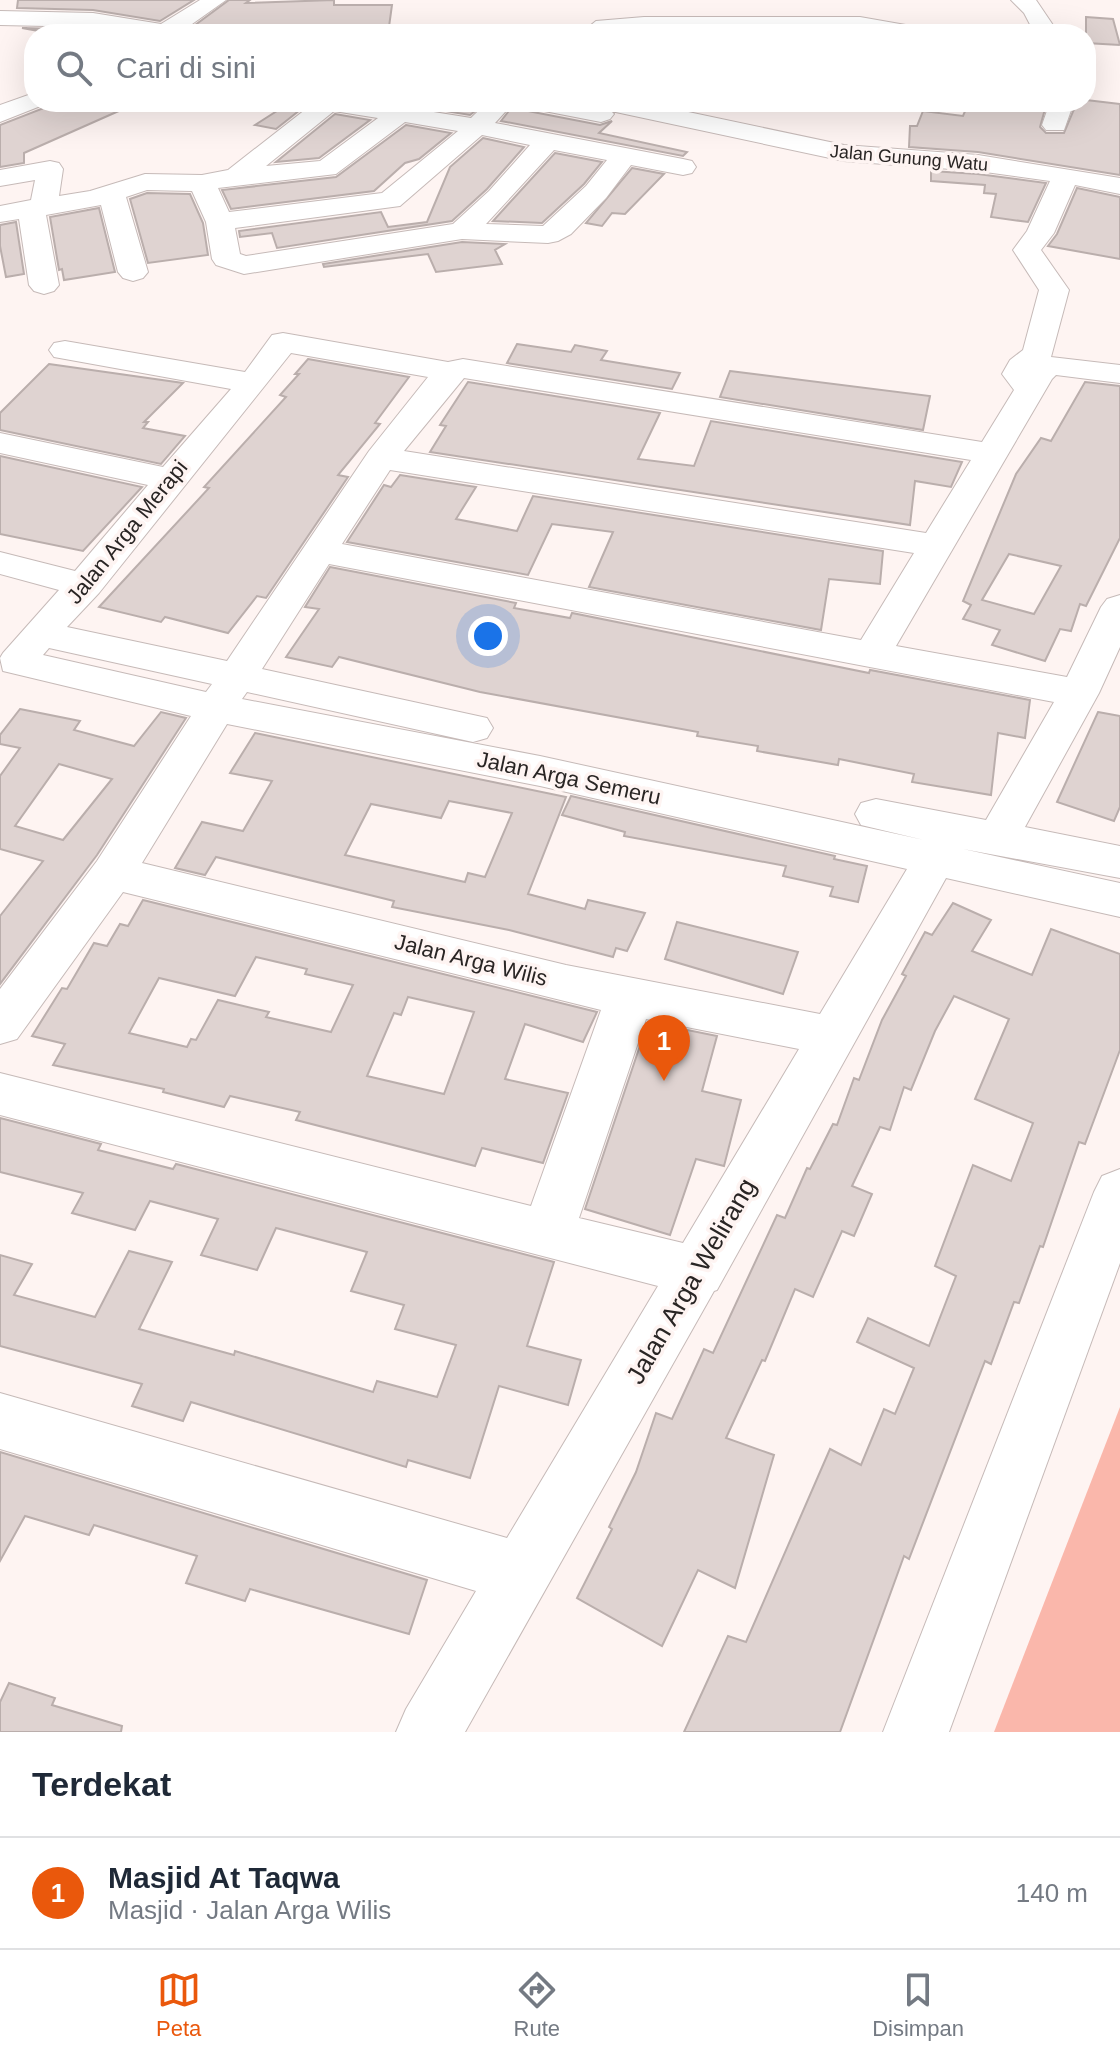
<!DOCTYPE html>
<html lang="id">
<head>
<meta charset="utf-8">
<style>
	body { margin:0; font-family:Helvetica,sans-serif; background:#f6f6f7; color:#1f2937 }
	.you { position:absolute; left:488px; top:636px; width:28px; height:28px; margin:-20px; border:6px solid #fff; border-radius:50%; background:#1a73e8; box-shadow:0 0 0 12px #1a73e833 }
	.badge { display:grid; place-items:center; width:52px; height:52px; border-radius:50%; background:#ea580c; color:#fff; font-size:26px; font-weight:700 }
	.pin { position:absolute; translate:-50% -66px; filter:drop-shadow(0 2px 4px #0008) }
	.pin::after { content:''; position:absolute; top:42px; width:28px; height:24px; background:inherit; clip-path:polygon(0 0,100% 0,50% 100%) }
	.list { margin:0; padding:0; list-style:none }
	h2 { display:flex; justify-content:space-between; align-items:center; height:104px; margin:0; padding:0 32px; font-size:34px }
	h2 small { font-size:26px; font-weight:400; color:#747a83 }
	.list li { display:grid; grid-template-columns:52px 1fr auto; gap:24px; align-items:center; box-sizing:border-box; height:112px; padding:0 32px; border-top:2px solid #e0e1e3 }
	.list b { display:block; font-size:30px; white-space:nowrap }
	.list p { margin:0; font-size:26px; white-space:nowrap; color:#747a83 }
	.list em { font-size:26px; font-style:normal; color:#747a83 }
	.icon { flex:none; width:44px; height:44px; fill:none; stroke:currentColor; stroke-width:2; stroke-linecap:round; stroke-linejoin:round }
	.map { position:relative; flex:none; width:1120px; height:1732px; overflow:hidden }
	.search { position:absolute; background:#fff; box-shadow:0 8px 32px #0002; left:24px; right:24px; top:24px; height:88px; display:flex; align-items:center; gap:20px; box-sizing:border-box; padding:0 28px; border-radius:32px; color:#747a83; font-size:30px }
	.sheet { height:216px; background:#fff }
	nav { display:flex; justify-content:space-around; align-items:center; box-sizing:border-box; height:112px; border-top:2px solid #e0e1e3; background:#fff; font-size:22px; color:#747a83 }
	nav a { display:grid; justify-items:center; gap:4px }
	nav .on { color:#ea580c }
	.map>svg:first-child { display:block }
	.green { fill:#fab7ab }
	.building { fill:#dfd3d1; stroke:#baaeac; stroke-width:2; fill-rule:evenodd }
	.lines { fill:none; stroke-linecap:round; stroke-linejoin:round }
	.minor-casing { stroke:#c6bab8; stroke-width:2 }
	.minor { fill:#fff; fill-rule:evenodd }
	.labels { text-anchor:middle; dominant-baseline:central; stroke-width:7; stroke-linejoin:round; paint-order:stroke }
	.far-street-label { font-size:18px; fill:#292524; stroke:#fef4f2 }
	.street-label { font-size:22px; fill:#292524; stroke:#fef4f2 }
	.near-street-label { font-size:26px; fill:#292524; stroke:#fef4f2 }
</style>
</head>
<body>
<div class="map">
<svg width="1120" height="1732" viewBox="0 0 1120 1732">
	<rect width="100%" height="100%" fill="#fef4f2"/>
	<polygon class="green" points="1120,1407 1120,1732 994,1732"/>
	<g class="building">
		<polygon points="18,0 194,0 160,21 93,10 17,8"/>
		<polygon points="229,0 250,0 246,3 334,0 334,5 392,5 388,34 183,34"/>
		<polygon points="1086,17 1113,19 1120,45 1086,43"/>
		<polygon points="22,28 93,30 117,34 55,34"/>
		<polygon points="1086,100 1120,104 1120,175 978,152 909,147 910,126 917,126 923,111 963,116 969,102 1047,102 1040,127 1046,133 1064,133 1077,102"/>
		<polygon points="48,102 139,102 24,153 24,163 0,167 0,125 44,108"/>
		<polygon points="291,102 310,102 276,129 255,125"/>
		<polygon points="390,102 519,102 524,110 533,112 600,125 612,121 599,133 687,152 683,156 501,121 508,112 503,105 497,103 483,105 470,115"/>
		<polygon points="335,114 370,120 319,158 276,162"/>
		<polygon points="406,125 451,133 419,159 405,163 374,191 231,209 222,190 336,177"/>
		<polygon points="483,138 524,147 487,189 452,221 277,248 272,233 240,237 239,231 381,212 388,227 427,222 450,167"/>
		<polygon points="555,153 602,162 584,184 542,223 493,221"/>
		<polygon points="632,168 664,174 625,214 612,213 602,226 586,223"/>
		<polygon points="931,171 978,174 1046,183 1028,222 991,217 996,194 984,193 985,185 931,181"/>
		<polygon points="1077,188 1120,197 1120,259 1048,246 1057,234"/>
		<polygon points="147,193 190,194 203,223 208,255 148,263 130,199"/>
		<polygon points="99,208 115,272 64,280 62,269 59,270 50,217"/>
		<polygon points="16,222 24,274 6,277 0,246 0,225"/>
		<polygon points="462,242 505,244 495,250 502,264 436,272 428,254 324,267 323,264"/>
		<polygon points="517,344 571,352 575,345 607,351 601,360 680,373 672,389 507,363"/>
		<polygon points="308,359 409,377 375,423 380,424 338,475 348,477 266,598 257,596 228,633 165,617 161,622 99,607 209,488 204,487 286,397 280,395 299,374 295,374"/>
		<polygon points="49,364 183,383 144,422 148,422 143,428 185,436 161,464 0,430 0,413"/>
		<polygon points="730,371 930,396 923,430 720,397"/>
		<polygon points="468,382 660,413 638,459 694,466 711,421 962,462 951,487 915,481 910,525 430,452 446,426 440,425"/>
		<path d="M1085 382 1120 386V538L1086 606 1080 604 1071 631 1060 629 1045 661 992 645 1000 630 963 619 971 605 963 601 1016 474 1041 438 1051 441ZM1009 554 1061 566 1034 614 982 600Z"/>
		<polygon points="0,456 142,487 83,551 0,534"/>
		<polygon points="400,475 476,487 456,519 517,531 533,496 883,551 880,584 829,579 821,630 589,587 613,532 552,524 528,575 347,542 384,485 391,487"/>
		<polygon points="330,567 516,603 514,608 570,618 572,613 869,673 870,670 1030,700 1025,738 998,733 991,795 912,782 914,774 839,759 838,765 757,751 758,746 697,736 698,732 480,692 339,657 332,667 286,657 319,609 305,607"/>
		<path d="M20 709 80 721 74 730 134 746 161 712 186 718 97 855 0 984V916L43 861 0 849V776L20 748 0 744V735ZM59 764 112 779 63 840 15 826Z"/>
		<polygon points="1098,712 1120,716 1120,807 1114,821 1057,802"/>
		<path d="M255 733 566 797 528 894 585 909 588 900 645 913 627 951 616 948 613 957 509 930 392 907 394 901 216 857 205 875 175 868 202 822 243 831 272 781 230 773ZM449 801 512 813 485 877 468 873 465 882 345 855 371 804 441 818Z"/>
		<polygon points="571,796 835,856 834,859 867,866 858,902 830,896 833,887 783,876 786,866 624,836 625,832 562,815"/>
		<path d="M143 900 597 1012 583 1042 525 1024 505 1079 568 1093 543 1163 482 1148 475 1166 296 1120 300 1112 230 1096 224 1107 163 1092 164 1089 53 1065 65 1044 32 1036 62 988 67 989 94 943 107 946 120 924 128 926ZM256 957 307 969 305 974 353 985 331 1032 266 1017 269 1012 218 1000 196 1040 191 1039 187 1047 129 1033 159 978 235 996ZM408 997 474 1012 444 1094 367 1076 394 1013 401 1015Z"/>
		<polygon points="953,903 991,920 972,951 1032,975 1051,929 1120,954 1120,1050 1085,1144 1079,1142 1043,1247 1040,1246 1019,1303 1014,1302 991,1364 985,1361 909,1559 904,1556 840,1732 684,1732 728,1636 746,1642 830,1449 861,1465 884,1409 895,1414 914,1368 857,1342 868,1318 929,1346 956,1276 935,1266 973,1165 1011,1181 1033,1123 975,1099 1009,1019 954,996 935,1031 911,1090 904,1087 890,1130 880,1127 852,1186 872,1194 854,1236 842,1231 813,1297 795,1289 765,1361 762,1360 726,1438 774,1455 735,1588 698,1570 662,1646 577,1598 612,1529 609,1527 636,1472 656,1413 672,1419 704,1349 713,1353 777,1215 785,1218 807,1168 810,1169 833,1124 837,1125 854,1078 859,1080 882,1020 906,976 902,974 925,932 932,935"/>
		<polygon points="677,922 798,952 783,994 665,959"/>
		<polygon points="648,1022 717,1036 702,1091 741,1100 724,1166 696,1159 670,1235 585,1209"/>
		<polygon points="0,1118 101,1144 98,1150 173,1169 176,1164 554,1262 527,1346 581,1360 568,1405 499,1386 470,1478 408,1460 406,1467 191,1402 183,1421 132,1406 142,1384 0,1346 0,1255 32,1264 14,1295 95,1317 129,1251 172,1262 139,1329 234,1355 235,1351 373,1392 377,1381 437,1397 456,1345 395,1329 404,1305 351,1291 367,1252 276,1228 257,1270 201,1255 218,1219 150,1201 135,1230 72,1213 83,1193 0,1172"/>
		<polygon points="0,1452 427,1580 409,1634 250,1589 245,1601 186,1583 197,1556 94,1525 89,1535 25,1516 0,1561"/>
		<polygon points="9,1683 55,1698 52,1705 122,1726 121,1732 0,1732 0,1702"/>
	</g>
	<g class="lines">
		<defs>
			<g id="minor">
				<polygon points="200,0 226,0 178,34 136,34 93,27 0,25 0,11 93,13 161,24"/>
				<polygon points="1011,0 1036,0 1059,34 1035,34 1024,13"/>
				<polygon points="644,17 860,17 917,27 925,29 929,34 860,31 850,34 644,31 580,34 596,21"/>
				<polygon points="34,93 34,102 45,102 43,105 0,122 0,105"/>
				<path d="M315 102H371L471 118C481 108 487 103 501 107L505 112 495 123 683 159 692 161 696 167 692 173 683 175 631 165 606 198 571 234 558 241 548 243 462 239 244 274 216 265 212 259 206 222 192 191 147 190 126 197 148 272 143 278 133 281 123 278 118 272 101 205 46 215 59 285 54 291 44 294 34 291 29 285 19 219 0 222V206L31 200 35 180 0 186V170L50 161 59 163 63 169 59 196 90 191 145 174 202 175 228 170ZM334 111 378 118 320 161 266 166ZM405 122 458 131 382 193 229 212 218 188 336 174ZM482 135 530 145 489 191 453 224 246 256 240 254 235 228 400 206ZM554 150 607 160 586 186 543 226 486 224Z"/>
				<path d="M522 102H576L596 106 594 102H641L844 145 978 155 1120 178V194L1075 185 1054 233 1041 250 1069 290 1051 357 1120 365V383L1056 375 1052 379 896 646 1067 677 1101 607 1107 599 1120 595V647L1099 693 1025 827 1120 846V878L963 849 1120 883V917L946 878 717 1290 714 1291 465 1732H396L406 1709 476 1591 0 1449V1393L507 1538 658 1286 0 1115V1073L531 1206 601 1010 123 892 17 1039 0 1044V989L97 861 191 716 3 671 0 658 3 653 59 590 0 574V552L75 571 148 485 0 453V433L163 467 231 389 54 357 49 350 54 343 65 341 245 372 272 335 283 333 448 362 463 359 982 442 1014 390 1002 374 1010 360 1023 350 1039 290 1013 250 1027 231 1050 181 978 171 844 161 611 111 614 114 610 119 601 122 534 109 525 107ZM291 353 428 377 369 451 227 661 67 627 99 593ZM464 378 971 460 926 533 404 451ZM390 470 914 553 861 640 342 544ZM329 564 1054 702 986 820 876 799 861 803 855 814 861 825 924 840 540 756 242 699 247 692 473 742 487 738 493 728 487 718 262 669ZM49 648 212 684 206 692 43 655ZM227 724 540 786 907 869 820 1014 566 965 142 863ZM646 1019 799 1049 683 1243 579 1218Z"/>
				<polygon points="942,102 966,102 963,110 945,110"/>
				<polygon points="1050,102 1074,102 1064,130 1046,130 1042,125"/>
				<polygon points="1120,1169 1120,1263 949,1732 883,1732 1094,1192 1102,1176"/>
			</g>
		</defs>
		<use href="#minor" class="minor-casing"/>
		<use href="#minor" class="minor"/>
	</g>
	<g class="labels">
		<g class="far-street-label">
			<text transform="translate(909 158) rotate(5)">Jalan Gunung Watu</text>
		</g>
		<g class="street-label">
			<text transform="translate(127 532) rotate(-51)">Jalan Arga Merapi</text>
			<text transform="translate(569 778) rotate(12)">Jalan Arga Semeru</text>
			<text transform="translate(471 960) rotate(14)">Jalan Arga Wilis</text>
		</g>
		<g class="near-street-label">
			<text transform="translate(691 1281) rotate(-60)">Jalan Arga Welirang</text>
		</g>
	</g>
</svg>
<div class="you"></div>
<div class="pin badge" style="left:664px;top:1081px">1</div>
<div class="search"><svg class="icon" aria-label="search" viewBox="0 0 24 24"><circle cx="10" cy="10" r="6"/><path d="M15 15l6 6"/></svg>Cari di sini</div>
</div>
<section class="sheet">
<h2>Terdekat<small></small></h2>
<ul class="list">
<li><span class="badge">1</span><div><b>Masjid At Taqwa</b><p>Masjid · Jalan Arga Wilis</p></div><em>140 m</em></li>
</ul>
</section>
<nav>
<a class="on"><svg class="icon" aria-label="map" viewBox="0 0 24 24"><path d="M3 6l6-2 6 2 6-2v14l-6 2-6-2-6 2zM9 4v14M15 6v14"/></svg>Peta</a>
<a><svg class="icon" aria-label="directions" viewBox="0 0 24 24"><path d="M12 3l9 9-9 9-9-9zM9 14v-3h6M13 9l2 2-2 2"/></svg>Rute</a>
<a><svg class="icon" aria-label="saved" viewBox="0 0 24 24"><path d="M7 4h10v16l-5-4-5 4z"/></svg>Disimpan</a>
</nav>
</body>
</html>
